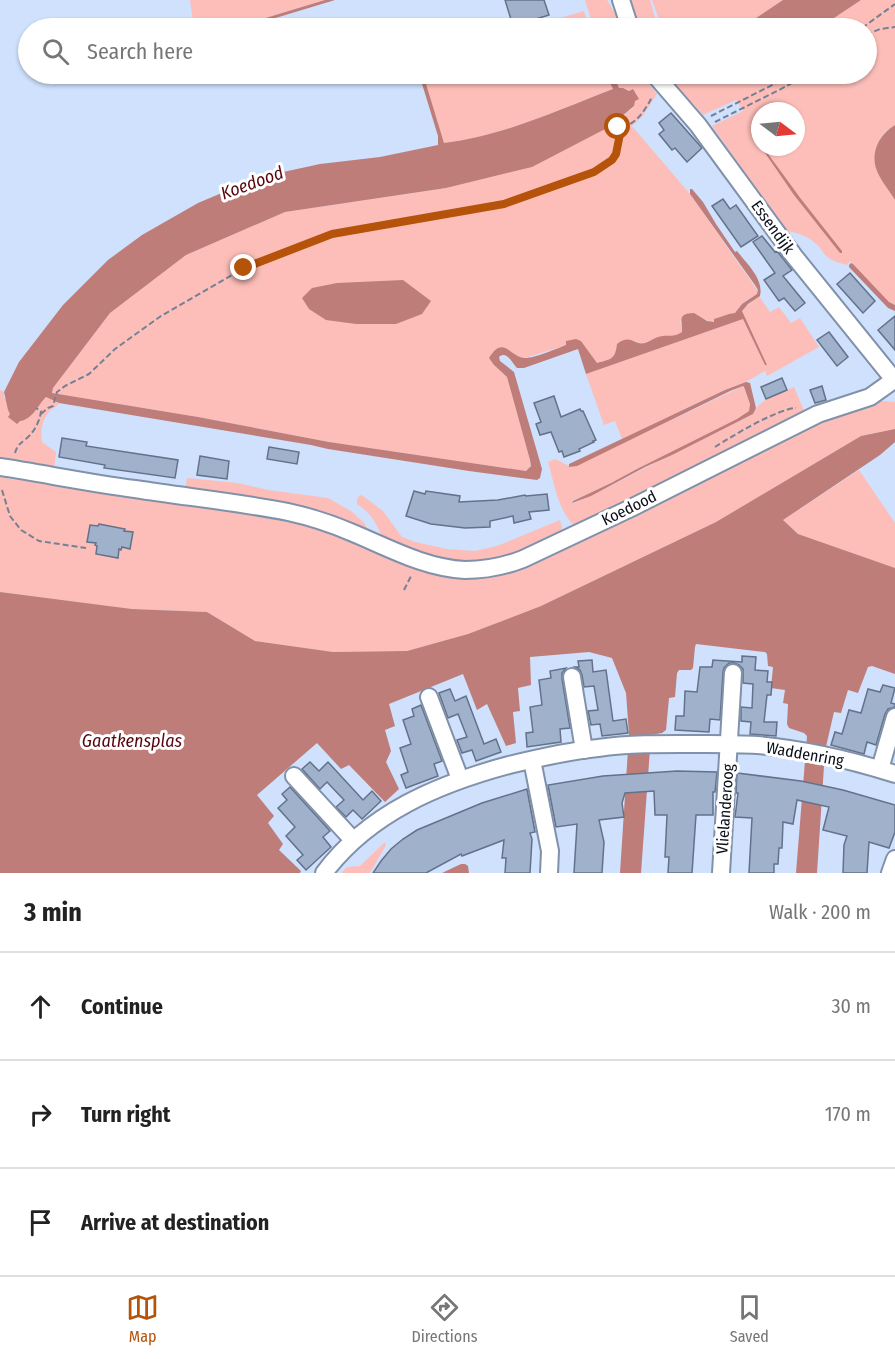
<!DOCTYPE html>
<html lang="en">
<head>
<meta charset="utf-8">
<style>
	body { margin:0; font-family:"Fira Sans Condensed",sans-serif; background:#f6f6f6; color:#222 }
	.compass { position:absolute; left:751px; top:102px; width:54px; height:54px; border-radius:50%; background:#fff; box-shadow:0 2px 4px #0004; rotate:106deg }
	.stop { position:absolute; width:18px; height:18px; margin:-14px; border:4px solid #b45309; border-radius:50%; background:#fff }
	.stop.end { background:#b45309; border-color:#fff; box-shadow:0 2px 6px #0008 }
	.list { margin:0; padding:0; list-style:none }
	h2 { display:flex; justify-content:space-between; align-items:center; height:78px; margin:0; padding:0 24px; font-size:26px }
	h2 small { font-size:20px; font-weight:400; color:#767676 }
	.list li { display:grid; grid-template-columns:39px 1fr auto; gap:18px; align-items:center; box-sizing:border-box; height:108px; padding:0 24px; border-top:2px solid #e0e0e0 }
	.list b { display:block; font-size:22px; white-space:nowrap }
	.list em { font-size:20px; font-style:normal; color:#767676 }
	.icon { flex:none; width:33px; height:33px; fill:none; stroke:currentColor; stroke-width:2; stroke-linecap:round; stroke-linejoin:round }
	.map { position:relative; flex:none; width:895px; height:873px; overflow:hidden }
	.search { position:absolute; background:#fff; box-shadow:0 2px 4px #0004; left:18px; right:18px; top:18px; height:66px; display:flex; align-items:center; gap:15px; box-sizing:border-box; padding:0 21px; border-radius:33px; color:#767676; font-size:22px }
	.sheet { height:402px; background:#fff }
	nav { display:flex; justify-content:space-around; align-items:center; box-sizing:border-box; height:84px; border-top:2px solid #e0e0e0; background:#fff; font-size:16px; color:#767676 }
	nav a { display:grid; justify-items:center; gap:3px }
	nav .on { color:#b45309 }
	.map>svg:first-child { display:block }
	.green { fill:#fdbeb9; fill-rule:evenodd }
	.water { fill:#be7d78 }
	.building { fill:#a0b1cb; stroke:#63728a; stroke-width:1.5 }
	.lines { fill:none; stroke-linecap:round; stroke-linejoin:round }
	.minor-casing { stroke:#8191aa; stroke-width:20 }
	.path { stroke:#748194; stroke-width:2; stroke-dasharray:6 3; stroke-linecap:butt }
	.minor { stroke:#fff; stroke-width:16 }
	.route { stroke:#b45309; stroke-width:8 }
	.labels { text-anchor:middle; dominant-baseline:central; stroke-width:6; stroke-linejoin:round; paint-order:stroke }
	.street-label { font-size:16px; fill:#090f18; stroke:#fff }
	.water-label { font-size:18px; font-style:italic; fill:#58060e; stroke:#fff }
</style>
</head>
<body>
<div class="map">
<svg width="895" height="873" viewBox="0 0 895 873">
	<rect width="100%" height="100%" fill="#cfe1fc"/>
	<g class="green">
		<polygon points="190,0 325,0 233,28 194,28"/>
		<polygon points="585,0 607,0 624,28 594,28"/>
		<polygon points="626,0 650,0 658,28 635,28"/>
		<polygon points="652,0 783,0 741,28 662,28"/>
		<path d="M861 0H895V125L886 131 881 137 875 153V160L880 176 895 200V305L889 302 850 261 847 265C841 263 834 262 829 258 825 256 823 252 820 248 811 237 799 233 786 231L712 126 743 111 736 100 703 115 691 101 684 102 660 74H674L678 78 711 74 733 78 748 74H866V28H819ZM760 111H796V147H760Z"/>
		<polygon points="584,11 589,28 526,28"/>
		<path d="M423 74H606L613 89C558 110 503 136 444 143Z"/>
		<path d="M613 74H641L657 94 642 117 632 126 690 194 758 291 757 294 742 304 735 314H729L714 319V322H711L690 313 686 314 680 322 683 330 680 334 675 336H664L641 344 637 342 617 344C615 360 611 359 597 363L581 341 524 358C516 357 511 351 504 348L494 365 507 377 530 460C531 466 531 468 526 471L329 442 198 417 52 393 53 388 110 313 186 255 285 212 446 188 609 127 634 107 633 89 629 91 623 88H619Z"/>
		<polygon points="759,296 770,312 779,307 791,323 800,318 819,347 767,376 765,371 746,382 725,390 622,439 615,421 604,425 586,374 743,319 765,364 767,365 742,312 743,309"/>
		<path d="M743 386 750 404 749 411 737 419C682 446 628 476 572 501L574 503C598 493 621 480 645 468 681 450 717 432 753 414 760 398 779 394 794 387L805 413 577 527C559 516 554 482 548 462L555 459 569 466 646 432Z"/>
		<path d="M0 390 4 392V397L20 421 27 419 46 397 59 403C56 408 52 408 48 413 42 420 40 433 42 442L56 452 54 470 0 460Z"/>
		<path d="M881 401 895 402V429L861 436 716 522 541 606 468 634 407 651 333 652 255 641 207 612 132 609 0 592V475C10 480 18 481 30 479L284 516 470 575 810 423 857 407Z"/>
		<polygon points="859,470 895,523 895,568 798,534 783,520"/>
		<polygon points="187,478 238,483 268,490 328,498 351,511 365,524 368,530 367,531 185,491"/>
		<path d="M360 495 363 496 383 511 402 537 415 542 447 549 475 551 497 546 560 520 562 527 561 535 515 555 475 563 440 559 383 539C377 524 371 513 357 504V499Z"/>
		<polygon points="385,842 386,845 370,873 341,873 347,867 360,866"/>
	</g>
	<g class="water">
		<polygon points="325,0 335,0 242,28 233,28"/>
		<polygon points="783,0 861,0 819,28 741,28"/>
		<path d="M419 74H423L444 143C503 136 558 110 613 89L606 74H613L619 88H623L629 91 633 89 639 99 635 101 634 106 609 127 532 167 446 188 285 212 186 255 110 313 53 388 52 393 198 417 329 442 526 471 531 466 530 460 507 377 494 365 489 358C504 334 510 358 525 358 535 358 556 349 566 345V341L576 339 581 341 597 363C611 359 615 360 617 344 631 333 634 346 645 343 649 342 654 338 658 337 667 334 674 338 682 332 683 322 676 313 694 313L707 321 714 322V319L729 314 735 313 742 304 757 294 758 290 755 285 690 194V189H692L703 202 716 224 735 252 737 251C747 264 764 279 760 296L748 304 742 311 767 365H765L743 319 586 374 578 349 524 368H517C512 363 507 350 499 357L500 361 514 372 542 469 540 478 537 480 469 471 328 449 311 445 59 403 46 397C38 405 32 420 20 421L17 424 8 417 10 414 8 410 4 392 19 362 63 305 108 260 142 235 198 203 243 184 274 174 320 164 380 157 438 145V136Z"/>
		<path d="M674 74H748C744 76 738 77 733 77 725 78 717 73 709 74 700 75 692 78 685 74L677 78Z"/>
		<path d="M895 125V200C889 190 881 181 877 171 870 152 879 135 895 125Z"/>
		<polygon points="761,147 763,147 801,199 842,251 842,253 840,253 794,195"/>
		<polygon points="851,263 853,264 889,302 895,305 895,311 888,308 849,267 849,265"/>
		<polygon points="403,280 431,301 422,314 396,324 356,324 326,320 309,309 302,298 312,288 337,283"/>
		<polygon points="746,382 750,383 756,408 753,414 672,455 645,467 591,496 572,503 573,501 611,483 637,469 737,419 749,411 750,404 744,387 743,386 730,391 577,466 569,467 569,464 725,390"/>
		<polygon points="895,429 895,442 880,455 783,520 798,534 895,568 895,674 872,666 868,667 858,693 848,690 841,713 834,712 825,751 817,873 796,873 807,736 804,733 789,728 787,724 788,704 783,703 785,690 771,688 773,667 768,666 767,654 765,652 696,644 695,647 693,668 691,670 679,670 677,673 675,697 669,698 666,730 662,733 651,735 641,873 620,873 629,734 626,693 612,658 589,652 530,657 531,685 518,688 520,711 513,712 516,743 506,746 487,704 477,710 463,674 389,704 395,726 385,730 391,751 386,762 399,789 385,802 349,765 341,769 317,743 257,795 274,816 268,823 283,844 279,850 301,871 300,873 0,873 0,592 132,609 207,612 255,641 333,652 407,651 468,634 541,606 716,522 861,436"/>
		<polygon points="461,864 465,864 468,866 469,873 442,873"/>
	</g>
	<g class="building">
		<polygon points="505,0 544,0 549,15 513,26"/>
		<polygon points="671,113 702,148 687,162 675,148 672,150 659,134 664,130 659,123"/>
		<polygon points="723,199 730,209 736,205 758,236 741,247 712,206"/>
		<polygon points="762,236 775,252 777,251 792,270 783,276 805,303 795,311 784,298 779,301 764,280 775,273 753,242"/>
		<polygon points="850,273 875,301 863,313 837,284"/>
		<polygon points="895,316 895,350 878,330"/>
		<polygon points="829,332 848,357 837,366 817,340"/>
		<polygon points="782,378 787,390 766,399 761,387"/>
		<polygon points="822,386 826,400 815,403 810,390"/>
		<polygon points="554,396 561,417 580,409 581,411 583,411 596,440 593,441 594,442 579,449 580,451 564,457 562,451 559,452 551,432 540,435 536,424 541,422 534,403"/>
		<polygon points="62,438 87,442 86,446 178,460 175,478 104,468 105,465 59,457"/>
		<polygon points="269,447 299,452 297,464 267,459"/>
		<polygon points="200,456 229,461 227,479 197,475"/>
		<polygon points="414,491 425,494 426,491 460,496 459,502 498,500 525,495 526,496 547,494 549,510 529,512 531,519 514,523 513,516 490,521 490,527 465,528 431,524 406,516"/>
		<polygon points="99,524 125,529 124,531 133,532 130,549 122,547 121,550 119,549 118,558 96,554 97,546 95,545 96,543 87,542 90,525 98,526"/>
		<polygon points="742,656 756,657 755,670 768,671 767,682 772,682 771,695 767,695 764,722 777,722 776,736 750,734 751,722 741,721 741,707 752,708 753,684 743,683 743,669 739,665 734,663 729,663 724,668 723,672 720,720 710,719 709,732 675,730 676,716 684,716 685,691 697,692 700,667 712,667 713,660 742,662"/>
		<polygon points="592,660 593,672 606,670 613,721 626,719 628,733 602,736 600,724 591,725 588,711 598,710 594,686 584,687 582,675 580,670 575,667 579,667 578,661"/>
		<polygon points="566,668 562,673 562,679 570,728 560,729 561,742 527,747 526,733 533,732 530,707 542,705 539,680 551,678 550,671"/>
		<polygon points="883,685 895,688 891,703 895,704 895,707 888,709 885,714 876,745 867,742 864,754 831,745 835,732 842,734 849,710 861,713 868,689 880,692"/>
		<polygon points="450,689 455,701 466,696 484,744 496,739 501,752 476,761 472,750 462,753 457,740 467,737 458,714 448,718 439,693"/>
		<polygon points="421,705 442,761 434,764 438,776 406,788 401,775 408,772 400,748 411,744 403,720 414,716 412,709"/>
		<polygon points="310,762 319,771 328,762 363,800 372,791 381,801 362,819 353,810 346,817 336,807 344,800 327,782 320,789 302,769"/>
		<polygon points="677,771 717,772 715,792 713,792 713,815 696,815 692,873 668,873 669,857 665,857 667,815 655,815 654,791 625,793 622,803 624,817 599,820 604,842 602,873 574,873 577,824 556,827 548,785 603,776"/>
		<polygon points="737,773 801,781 843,790 895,805 895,832 889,848 869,842 867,873 843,873 844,845 847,836 823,830 829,807 797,800 793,824 783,822 782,848 779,848 778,864 774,864 774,873 749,873 752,818 735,817 738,793 736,793"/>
		<polygon points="290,787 330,831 323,837 331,847 306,870 297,860 303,855 286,836 295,827 278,808 287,800 282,794"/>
		<polygon points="527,789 535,832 530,833 532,839 530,873 505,873 506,858 502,858 504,840 462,856 461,854 426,873 373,873 381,861 391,849 403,839 417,830 482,803"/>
	</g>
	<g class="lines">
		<defs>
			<g id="minor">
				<polyline points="621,0 630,28"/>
				<polyline points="654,74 698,125 794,256 895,381"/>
				<path d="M0 467C45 474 90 483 135 489 186 497 238 502 288 512 311 517 332 524 353 533 389 548 425 568 465 570 486 570 505 566 523 559L631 508 818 414 870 397 894 380"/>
				<polyline points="572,677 584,750"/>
				<polyline points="429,697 460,779"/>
				<polyline points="532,760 550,851 549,873"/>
				<polyline points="880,769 895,717"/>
				<polyline points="294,776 353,840"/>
				<path d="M324 873C369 813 438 784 509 765 538 758 568 751 598 748 634 743 671 744 707 744 724 744 741 744 757 745 803 749 851 760 895 774"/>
				<polyline points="721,873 733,673"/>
				<polyline points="890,873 895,859"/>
			</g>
		</defs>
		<use href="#minor" class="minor-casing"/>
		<g class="path">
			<polyline points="862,28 895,4"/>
			<polyline points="866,35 880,29 895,27"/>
			<polyline points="621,77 628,74"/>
			<polyline points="711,116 794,74"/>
			<polyline points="715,122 779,90 809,74"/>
			<path d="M613 124C630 134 645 111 652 97"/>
			<polyline points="41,414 48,408 53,406 57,392 65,386 89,374 115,349 161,316 244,268 332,234 504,204 594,172 612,160 616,154 620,134 623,126"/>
			<path d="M715 447C732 436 777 409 796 408"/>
			<path d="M15 453C17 445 21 443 27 438 35 431 40 420 41 411L36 408"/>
			<polyline points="2,490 10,516 21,530 39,541 86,548"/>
			<polyline points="404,590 412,574"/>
		</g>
		<use href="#minor" class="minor"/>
	</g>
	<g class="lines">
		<polyline class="route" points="244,268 332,234 504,204 594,172 612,160 616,154 620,134 623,126 618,127"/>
	</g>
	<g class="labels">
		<g class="street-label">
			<text transform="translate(773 227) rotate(54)">Essendijk</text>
			<text transform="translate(629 508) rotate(-26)">Koedood</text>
			<text transform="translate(805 754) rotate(10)">Waddenring</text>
			<text transform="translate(725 809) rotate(-86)">Vlielanderoog</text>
		</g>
		<g class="water-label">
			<text transform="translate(252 183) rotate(-20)">Koedood</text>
			<text x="132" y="741">Gaatkensplas</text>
		</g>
	</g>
</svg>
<svg class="compass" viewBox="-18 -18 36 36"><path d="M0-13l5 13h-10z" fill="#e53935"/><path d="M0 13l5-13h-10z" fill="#767676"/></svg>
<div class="stop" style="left:618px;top:127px"></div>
<div class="stop end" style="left:244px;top:268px"></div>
<div class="search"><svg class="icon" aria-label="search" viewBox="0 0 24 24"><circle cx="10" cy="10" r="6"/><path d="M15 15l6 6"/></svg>Search here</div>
</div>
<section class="sheet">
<h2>3 min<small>Walk · 200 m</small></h2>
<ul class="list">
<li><svg class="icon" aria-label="ahead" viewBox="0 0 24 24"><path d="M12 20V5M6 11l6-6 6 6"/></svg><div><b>Continue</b></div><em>30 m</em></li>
<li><svg class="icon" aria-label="right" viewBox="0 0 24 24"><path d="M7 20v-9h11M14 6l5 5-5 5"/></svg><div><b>Turn right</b></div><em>170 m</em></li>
<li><svg class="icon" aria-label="arrive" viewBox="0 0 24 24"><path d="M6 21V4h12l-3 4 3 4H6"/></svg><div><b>Arrive at destination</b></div></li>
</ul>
</section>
<nav>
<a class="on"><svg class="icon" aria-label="map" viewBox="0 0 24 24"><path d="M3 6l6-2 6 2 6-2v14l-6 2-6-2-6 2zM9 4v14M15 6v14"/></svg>Map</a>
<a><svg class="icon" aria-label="directions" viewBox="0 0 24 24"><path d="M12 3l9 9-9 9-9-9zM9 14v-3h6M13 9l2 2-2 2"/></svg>Directions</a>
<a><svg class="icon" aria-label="saved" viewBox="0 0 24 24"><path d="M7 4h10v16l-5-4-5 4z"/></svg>Saved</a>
</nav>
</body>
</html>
